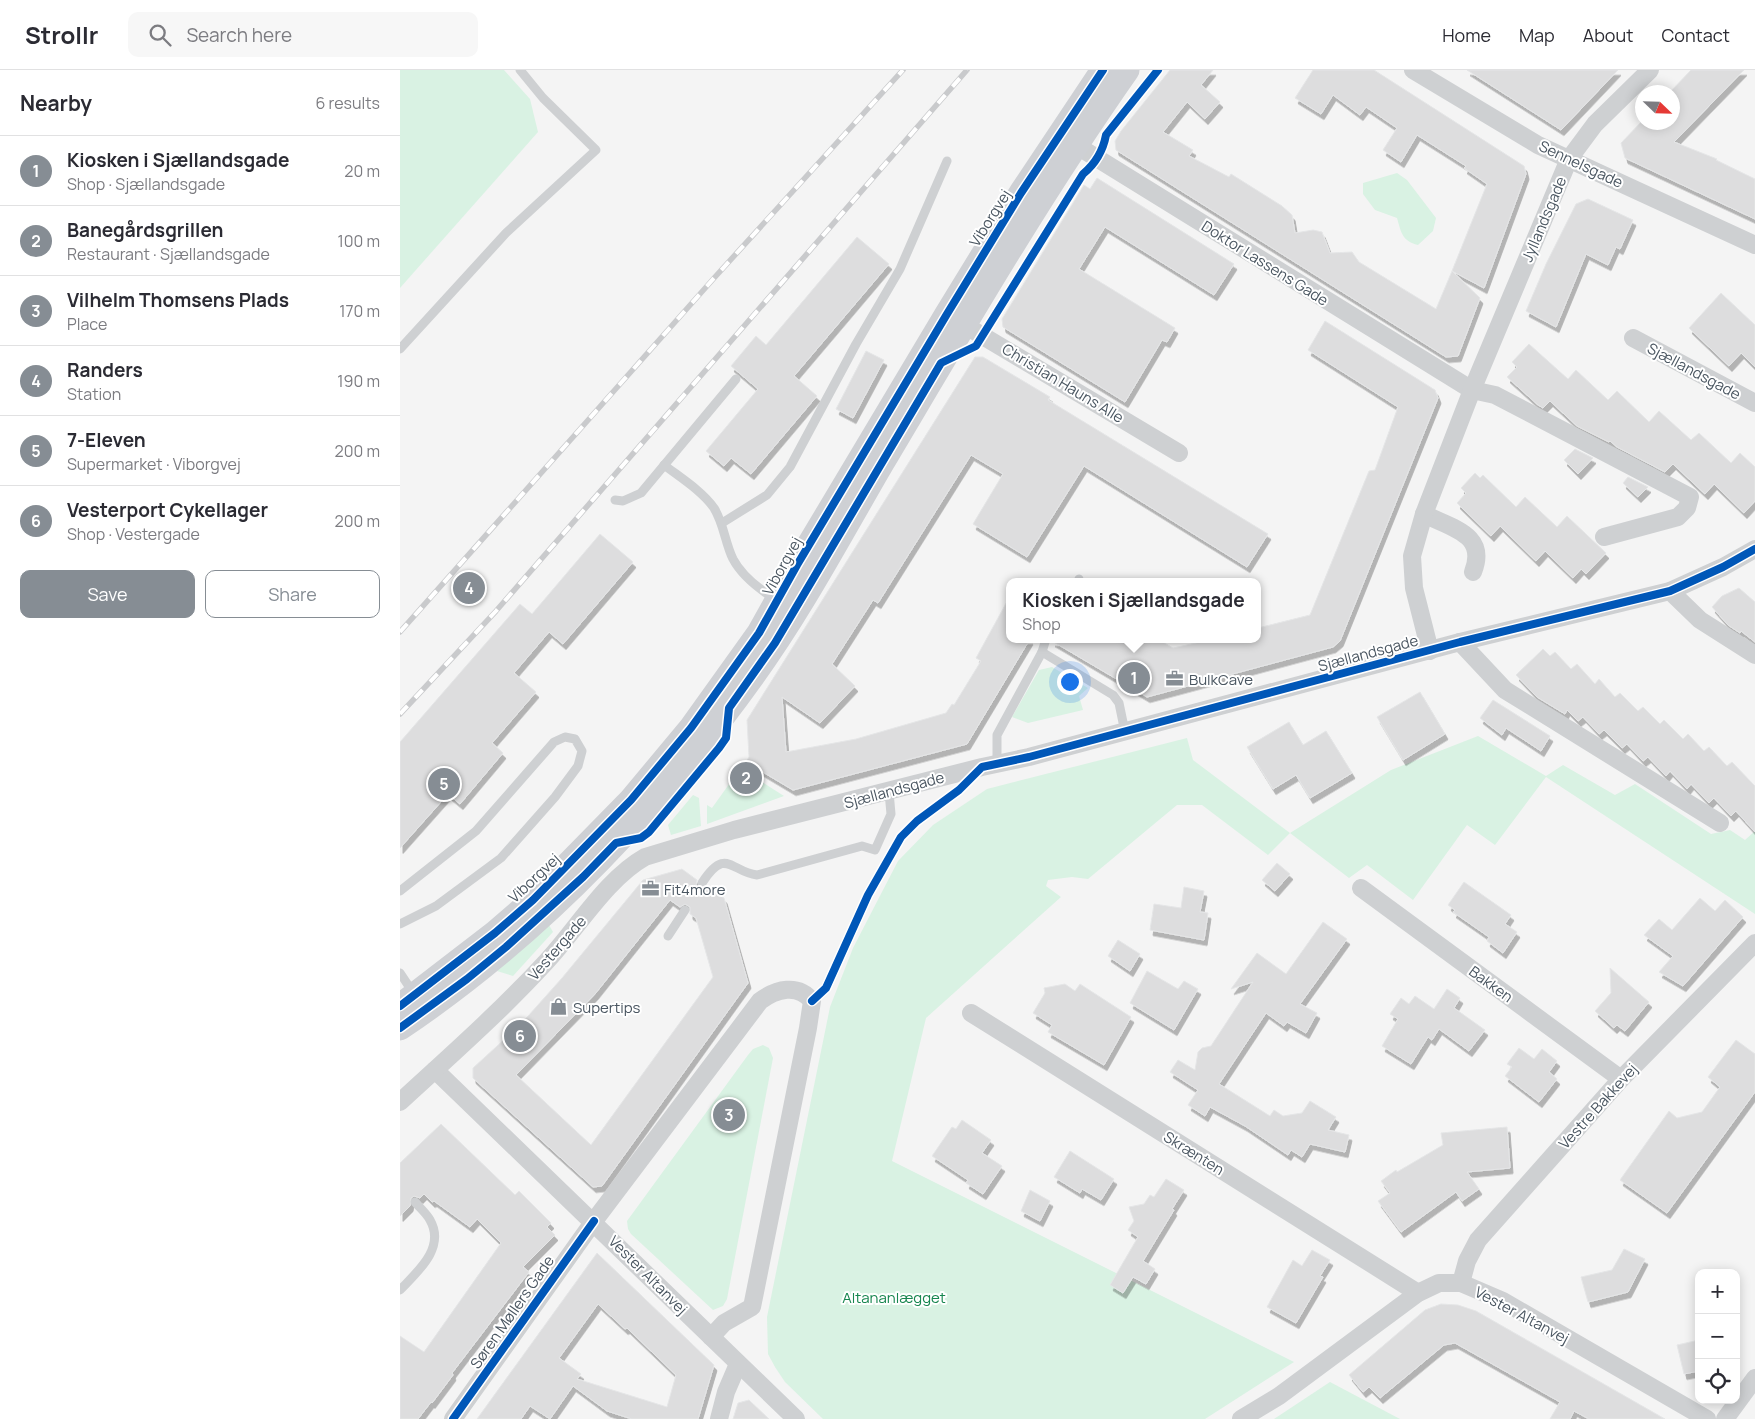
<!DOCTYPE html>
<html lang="en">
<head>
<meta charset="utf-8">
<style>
	body { margin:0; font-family:Manrope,sans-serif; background:#f7f7f7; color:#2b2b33 }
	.controls { position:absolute; right:15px; bottom:15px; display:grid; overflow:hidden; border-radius:10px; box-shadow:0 2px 12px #0003 }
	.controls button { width:45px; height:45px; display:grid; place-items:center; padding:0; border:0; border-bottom:1px solid #e1e1e2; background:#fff; color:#2b2b33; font:25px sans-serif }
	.compass { position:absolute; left:1235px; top:15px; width:45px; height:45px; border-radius:50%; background:#fff; box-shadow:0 2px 12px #0003; rotate:113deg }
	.you { position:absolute; left:669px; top:611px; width:18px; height:18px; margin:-12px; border:4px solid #fff; border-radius:50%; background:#1a73e8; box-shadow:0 0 0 8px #1a73e833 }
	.badge { display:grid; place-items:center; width:32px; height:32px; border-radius:50%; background:#868d94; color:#fff; font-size:16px; font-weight:700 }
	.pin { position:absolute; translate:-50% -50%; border:2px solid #fff; box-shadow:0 1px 5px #0006 }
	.popup { position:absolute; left:606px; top:508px; width:255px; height:65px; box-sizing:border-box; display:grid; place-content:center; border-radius:10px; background:#fff; filter:drop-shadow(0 1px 4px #0005); font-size:16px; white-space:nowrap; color:#7c7c81 }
	.popup b { font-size:19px; color:#2b2b33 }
	.popup::after { content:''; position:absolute; left:50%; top:100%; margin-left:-10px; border:10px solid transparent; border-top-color:#fff }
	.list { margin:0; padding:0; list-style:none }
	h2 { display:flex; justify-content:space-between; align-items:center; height:65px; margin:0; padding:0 20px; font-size:21px }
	h2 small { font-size:16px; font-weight:400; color:#7c7c81 }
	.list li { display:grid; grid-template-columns:32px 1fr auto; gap:15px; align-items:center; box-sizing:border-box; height:70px; padding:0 20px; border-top:1px solid #e1e1e2 }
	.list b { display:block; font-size:19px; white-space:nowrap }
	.list p { margin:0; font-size:16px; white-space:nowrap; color:#7c7c81 }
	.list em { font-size:16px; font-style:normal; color:#7c7c81 }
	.actions { display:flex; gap:10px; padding:15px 20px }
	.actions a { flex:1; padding:11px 0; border:1px solid #868d94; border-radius:10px; text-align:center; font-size:18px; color:#868d94 }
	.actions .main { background:#868d94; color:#fff }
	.icon { flex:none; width:28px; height:28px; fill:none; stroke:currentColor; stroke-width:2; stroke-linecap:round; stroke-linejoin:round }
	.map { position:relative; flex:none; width:1355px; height:1349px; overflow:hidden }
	header { display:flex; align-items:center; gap:30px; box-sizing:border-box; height:70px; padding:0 25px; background:#fff; border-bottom:1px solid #e1e1e2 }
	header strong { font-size:24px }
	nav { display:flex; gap:28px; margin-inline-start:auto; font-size:18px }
	.search { width:350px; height:45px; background:#f7f7f7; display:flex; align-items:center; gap:12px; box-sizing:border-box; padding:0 18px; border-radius:10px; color:#7c7c81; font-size:19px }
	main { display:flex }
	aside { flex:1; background:#fff }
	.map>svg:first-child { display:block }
	.green { fill:#d9f2e3 }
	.building { fill:#ddddde; stroke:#e5e6e7; fill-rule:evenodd; filter:url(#shadow) }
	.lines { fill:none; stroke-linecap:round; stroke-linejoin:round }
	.service { stroke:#ced0d2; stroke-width:9 }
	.minor { stroke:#ced0d2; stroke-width:18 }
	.secondary { stroke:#ced0d4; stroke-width:25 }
	.rail-casing { stroke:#c9cacc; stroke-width:5.5 }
	.rail { stroke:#fff; stroke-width:4; stroke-dasharray:11; stroke-linecap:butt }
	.cycleway-casing { stroke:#fff; stroke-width:11 }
	.cycleway { stroke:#0057b8; stroke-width:8 }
	.labels { text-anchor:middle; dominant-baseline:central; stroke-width:4; stroke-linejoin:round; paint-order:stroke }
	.street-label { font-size:15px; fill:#4a5661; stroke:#fff }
	.poi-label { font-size:15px; fill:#4a5661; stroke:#fff; text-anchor:start }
	.park-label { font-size:15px; fill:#17864f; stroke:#fff }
</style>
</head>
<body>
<header>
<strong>Strollr</strong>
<div class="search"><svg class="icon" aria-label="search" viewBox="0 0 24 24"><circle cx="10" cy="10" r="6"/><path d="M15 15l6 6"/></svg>Search here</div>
<nav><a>Home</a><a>Map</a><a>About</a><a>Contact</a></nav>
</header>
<main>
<aside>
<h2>Nearby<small>6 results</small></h2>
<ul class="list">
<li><span class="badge">1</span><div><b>Kiosken i Sjællandsgade</b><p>Shop · Sjællandsgade</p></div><em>20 m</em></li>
<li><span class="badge">2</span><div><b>Banegårdsgrillen</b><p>Restaurant · Sjællandsgade</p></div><em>100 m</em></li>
<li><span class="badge">3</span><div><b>Vilhelm Thomsens Plads</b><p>Place</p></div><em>170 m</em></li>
<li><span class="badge">4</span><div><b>Randers</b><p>Station</p></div><em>190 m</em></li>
<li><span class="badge">5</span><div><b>7-Eleven</b><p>Supermarket · Viborgvej</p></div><em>200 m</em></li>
<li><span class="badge">6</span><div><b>Vesterport Cykellager</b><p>Shop · Vestergade</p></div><em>200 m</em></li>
</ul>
<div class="actions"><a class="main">Save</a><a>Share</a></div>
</aside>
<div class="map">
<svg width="1355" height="1349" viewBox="0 0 1355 1349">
	<defs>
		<filter id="shadow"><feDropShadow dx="3" dy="5.5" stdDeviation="0" flood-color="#0004"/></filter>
	</defs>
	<rect width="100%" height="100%" fill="#f4f4f4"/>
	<g class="green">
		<polygon points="0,0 104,0 130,29 138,62 0,218"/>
		<path d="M997 103 1007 110 1036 148 1033 161 1018 175C1002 171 1001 162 997 148L975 140 963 124V113Z"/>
		<polygon points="652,597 688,618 679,626 683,640 628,653 612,647 639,600"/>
		<polygon points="1078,666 1146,706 1163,695 1215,725 1235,714 1311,764 1330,760 1345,770 1355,761 1355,844 1146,707 1095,775 1067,755 1013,830 967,795 949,808 890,763 868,785 802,735 777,735 688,809 672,807 648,810 646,816 661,827 526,948 492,1091 894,1292 805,1349 423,1349 385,1312 375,1297 368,1284 367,1247 430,937 453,878 498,791 533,755 587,719 787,668 793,690 890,763 991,700"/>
		<polygon points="351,705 384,726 307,754 307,735 312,738 332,710 343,717"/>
		<polygon points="293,725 299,728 301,756 271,765 268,755"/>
		<polygon points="149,855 153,862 113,906 97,901"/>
		<polygon points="363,975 369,978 373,988 327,1229 323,1236 313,1240 231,1164 228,1159 227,1151 348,985 353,979"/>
		<polygon points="930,1312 1000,1349 874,1349"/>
	</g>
	<g class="building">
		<polygon points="770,0 813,0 801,15 820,32 805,49 787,32 763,62 793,80 789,86 829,107 831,104 882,136 892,145 895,163 913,160 922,162 930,183 952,182 959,192 1036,239 1052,201 1080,228 1058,286 1046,287 716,80 715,71 721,61"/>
		<polygon points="913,0 974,0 1124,96 1126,104 1084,218 1052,201 1087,114 1064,98 1066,96 1017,65 1001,92 983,80 997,58 966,37 960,45 933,25 921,44 895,28"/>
		<polygon points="1067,0 1218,0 1161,60"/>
		<polygon points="1291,0 1344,0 1274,72 1317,89 1316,90 1355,109 1355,149 1225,88 1221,73 1242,51 1242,52 1272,52 1272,22 1270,22"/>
		<polygon points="697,108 834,194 814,225 705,157 679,199 775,258 767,272 762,270 725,332 603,257 602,249 684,115 690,119"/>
		<polygon points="1188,129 1233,150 1220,179 1216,177 1208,195 1186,184 1156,257 1126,241 1146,194 1176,134"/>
		<polygon points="457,167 489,194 394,306 417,326 351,404 331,388 324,396 306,381 358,319 331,296 356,266 366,275"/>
		<polygon points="1321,223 1355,255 1355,297 1341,283 1329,296 1289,258"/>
		<polygon points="925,251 1035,320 1038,328 940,571 933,577 747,627 652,571 758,569 773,578 814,569 858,569 858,558 910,545 969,401 975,400 998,337 908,280"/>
		<polygon points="1129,274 1168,309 1176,300 1208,330 1217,321 1249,352 1259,341 1291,370 1299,363 1331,393 1340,383 1355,397 1355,431 1344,443 1314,414 1305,424 1273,394 1265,402 1217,377 1210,371 1209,372 1177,356 1150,331 1143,338 1138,335 1107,307 1117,297 1112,292"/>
		<polygon points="466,281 484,290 453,348 436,339"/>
		<polygon points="575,287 583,287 650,327 648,330 868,464 847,497 684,396 627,487 573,454 603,404 571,385 478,533 473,530 432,594 455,616 420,653 382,627 386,682 456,669 546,643 552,634 554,635 581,591 576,588 610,526 610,569 630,569 567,674 393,720 346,692 349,687 347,650"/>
		<polygon points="1175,379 1193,388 1178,404 1164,390"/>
		<polygon points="1075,403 1080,408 1083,405 1116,437 1125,427 1157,457 1167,446 1206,483 1186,504 1181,499 1173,508 1145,481 1136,491 1100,456 1091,466 1057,433 1066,423 1061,418"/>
		<polygon points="1228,407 1248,417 1238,427 1223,413"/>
		<polygon points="200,464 233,492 163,574 149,562 114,603 136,622 92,673 103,683 60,734 48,724 0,778 0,672 120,534 132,544"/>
		<polygon points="1339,518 1355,532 1355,572 1341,561 1340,563 1328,555 1312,537 1322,526"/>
		<polygon points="1143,579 1150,586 1155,582 1171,599 1177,594 1195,614 1199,609 1215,627 1220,623 1238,641 1243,637 1260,654 1264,650 1283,669 1288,664 1304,681 1309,677 1327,696 1332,692 1355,716 1355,762 1336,741 1331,746 1314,728 1309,733 1291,714 1287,719 1270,701 1266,706 1248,687 1243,691 1227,674 1222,678 1204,660 1199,664 1183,647 1178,651 1167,640 1165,644 1137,627 1116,605"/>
		<polygon points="1020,622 1045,664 1003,690 977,647"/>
		<polygon points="1093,630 1150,666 1141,681 1106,658 1102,665 1080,648"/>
		<polygon points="889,652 903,675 926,661 952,703 910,728 896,705 873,719 847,677"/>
		<polygon points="877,793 890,804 875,821 862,810"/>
		<path d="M282 799 297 810 296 815 299 818 307 817 324 828 348 913 202 1116 193 1117 73 1008V998L120 955 162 908 243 810ZM270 830 280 837 285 834 290 837V844L296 848 313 907 191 1075 116 1005 195 924Z"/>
		<polygon points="1064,812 1111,845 1105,854 1117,862 1103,883 1087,871 1089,867 1053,842 1055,840 1048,835"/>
		<polygon points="784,817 804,821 800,842 808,843 804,870 750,860 754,834 781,838"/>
		<polygon points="1300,828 1315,841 1325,830 1343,847 1283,916 1259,902 1273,886 1244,865 1259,849 1272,860"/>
		<polygon points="923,852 947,869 900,934 917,943 906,963 887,952 884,956 866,943 819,1014 870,1046 874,1040 883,1046 902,1043 910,1031 936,1047 928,1060 949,1065 945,1082 910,1074 902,1087 891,1080 888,1085 845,1056 810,1037 805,1046 788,1035 798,1020 770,1002 778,990 795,1000 798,982 802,978 811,976 853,912 831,919 857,883 886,904"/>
		<polygon points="718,870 740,884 730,901 708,886"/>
		<polygon points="1210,898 1249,932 1225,961 1217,955 1214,958 1195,941 1211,923"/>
		<polygon points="747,901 778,919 784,911 798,919 774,960 730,933"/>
		<polygon points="665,914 675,921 680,914 731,947 704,995 648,962 652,955 633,943 645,923 644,918"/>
		<polygon points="1047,919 1060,928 1054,938 1085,960 1069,981 1039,959 1032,970 1028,967 1011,994 982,976 998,949 990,944 1001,928 1009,934 1015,926 1034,939"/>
		<polygon points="1336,970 1355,984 1355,1022 1267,1143 1220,1110 1269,1041 1277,1048 1302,1042 1320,1017 1308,1007"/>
		<polygon points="1119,978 1134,989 1142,979 1157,991 1149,1002 1157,1009 1139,1032 1105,1006 1112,997 1107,994"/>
		<polygon points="562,1050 591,1070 582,1083 602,1096 583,1124 566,1113 568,1110 532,1086 552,1057 556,1059"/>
		<polygon points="41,1054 115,1125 119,1121 151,1153 147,1157 155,1165 123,1197 129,1202 52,1303 53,1305 32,1333 31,1332 18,1349 0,1349 0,1266 24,1282 101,1173 77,1149 70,1157 34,1131 32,1132 24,1124 20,1128 14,1126 11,1128 10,1136 0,1146 0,1093"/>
		<polygon points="1107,1057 1110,1098 1067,1102 1079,1119 1062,1131 1056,1122 1001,1162 978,1131 990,1123 981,1111 996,1100 997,1102 1043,1075 1041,1063"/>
		<polygon points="670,1081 714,1109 701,1130 682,1119 680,1123 654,1107"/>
		<polygon points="766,1109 784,1120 772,1139 774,1140 743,1191 755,1199 746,1214 733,1207 723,1223 710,1215 738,1167 728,1160 734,1151 729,1137 744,1134 750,1125 754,1127"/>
		<polygon points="630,1120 650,1131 640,1151 621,1141"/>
		<polygon points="1224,1179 1245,1189 1228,1222 1188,1232 1181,1207 1212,1200"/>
		<polygon points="912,1180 930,1190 920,1206 923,1207 896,1253 867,1237 893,1190 902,1196"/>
		<path d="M197 1183 314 1295 298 1349H232L207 1341 173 1316 150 1349 130 1336 121 1349H77ZM198 1234 225 1259 227 1258 276 1305 267 1337 177 1309 181 1304 159 1288Z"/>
		<polygon points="1041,1234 1058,1235 1076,1241 1265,1349 1189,1349 1174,1341 1170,1349 1150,1349 1160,1332 1055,1273 1044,1275 980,1328 969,1317 963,1322 949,1305 1025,1240"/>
		<polygon points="1299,1270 1299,1301 1284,1304 1277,1275"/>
		<polygon points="349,1330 369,1349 333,1349 338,1333"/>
	</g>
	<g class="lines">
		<g class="service">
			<polyline points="0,279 106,163 196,80 143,28 120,0"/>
			<path d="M264 395C281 408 302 421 314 438 324 454 325 473 333 489 342 506 359 519 375 529"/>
			<polyline points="215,430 223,431 241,423 336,309"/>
			<polyline points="322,453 367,425 390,397 456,274 500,199 547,91"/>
			<polyline points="678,512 679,509"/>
			<polyline points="642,582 646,569"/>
			<polyline points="597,694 597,665 642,582 713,625 719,633 725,662"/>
			<path d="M302 813C326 776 331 802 357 805L462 776 475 780 491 744 489 722"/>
			<polyline points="0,821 76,761 154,672 165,667 175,669 182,681 178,696 155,727 101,788 36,836 0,854"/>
			<polyline points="268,866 285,840"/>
			<polyline points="0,903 14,924"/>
			<path d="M0 1220C17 1202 46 1178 30 1150 27 1144 20 1138 15 1132"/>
		</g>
		<g class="minor">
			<polyline points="1013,0 1138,75 1355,175"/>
			<polyline points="666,69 1072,320 1095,325 1290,427 1287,438 1278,447 1204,467"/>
			<polyline points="556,250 779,383"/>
			<polyline points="1233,268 1355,333"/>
			<path d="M1024 444C1051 458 1088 464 1073 502"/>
			<polyline points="1270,521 1300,550 1355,585"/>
			<polyline points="1060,572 1105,620 1320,753"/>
			<polyline points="1030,581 1014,518 1012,486 1024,444 1072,320 1169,89 1195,54 1250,0"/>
			<polyline points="961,818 1221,1009"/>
			<polyline points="571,943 1018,1223"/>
			<polyline points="35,1000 396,1349"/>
			<path d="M0 1032C50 986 100 942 146 892 177 859 206 809 245 787L334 760 582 697 629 687 1060 572 1270 521 1323 497 1355 479"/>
			<polyline points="1061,1213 1067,1191 1078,1170 1221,1009 1355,873"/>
			<path d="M53 1349 194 1151 360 931C376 919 398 913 412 931L408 958 352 1237 324 1253 311 1267"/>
			<polyline points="319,1349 326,1322 338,1294"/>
			<polyline points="841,1349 879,1326 1018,1223 1039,1213 1061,1213 1103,1231 1307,1349"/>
			<polyline points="1325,1349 1355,1308"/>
		</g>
		<g class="secondary">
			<polyline points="0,936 95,863 133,830 231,730 291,658 359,563 397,495 547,244 621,123 703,0"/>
			<path d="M0 958C138 865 255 742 352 607 401 539 440 465 482 393 561 260 638 127 727 0"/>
		</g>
		<defs>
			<g id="rail">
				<polyline points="0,562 315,207 503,0"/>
				<polyline points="0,644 96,541 567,0"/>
			</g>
		</defs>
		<use href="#rail" class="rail-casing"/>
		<use href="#rail" class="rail"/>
		<defs>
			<g id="cycleway">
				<polyline points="412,931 426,918 468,825 501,767 517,751 559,720 582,697 629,687 1060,572 1270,521 1323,497 1355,479"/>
				<polyline points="0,936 95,863 133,830 231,730 291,658 359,563 397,495 547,244 621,123 703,0"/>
				<path d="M0 958 67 909 106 877 183 807 216 773 241 768 249 762 319 678 326 668 329 638 375 573 541 293 576 276 683 104C695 94 703 81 706 65L758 0"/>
				<polyline points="53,1349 194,1151"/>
			</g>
		</defs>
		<use href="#cycleway" class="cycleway-casing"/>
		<use href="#cycleway" class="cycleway"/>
	</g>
	<defs>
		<symbol id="office-bare" viewBox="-9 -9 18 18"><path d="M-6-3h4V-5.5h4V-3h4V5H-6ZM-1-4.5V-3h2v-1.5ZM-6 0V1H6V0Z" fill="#868d94" stroke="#fff" stroke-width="2.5" paint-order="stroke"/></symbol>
		<symbol id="shop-bare" viewBox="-9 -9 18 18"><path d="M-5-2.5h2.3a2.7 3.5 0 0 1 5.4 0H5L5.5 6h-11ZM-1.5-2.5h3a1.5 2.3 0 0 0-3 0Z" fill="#868d94" stroke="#fff" stroke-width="2.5" paint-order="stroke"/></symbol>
	</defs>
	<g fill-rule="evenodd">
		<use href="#office-bare" x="762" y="596" width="25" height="25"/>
		<use href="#office-bare" x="238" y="806" width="25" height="25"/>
		<use href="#shop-bare" x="146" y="924" width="25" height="25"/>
	</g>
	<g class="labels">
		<g class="street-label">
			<text transform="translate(1181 94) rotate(25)">Sennelsgade</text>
			<text transform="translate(590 148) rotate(-58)">Viborgvej</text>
			<text transform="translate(1144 149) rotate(-67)">Jyllandsgade</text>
			<text transform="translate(865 193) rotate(32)">Doktor Lassens Gade</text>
			<text transform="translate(1294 301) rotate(28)">Sjællandsgade</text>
			<text transform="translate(663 313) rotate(31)">Christian Hauns Alle</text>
			<text transform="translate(382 496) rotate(-61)">Viborgvej</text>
			<text transform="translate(968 583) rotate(-15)">Sjællandsgade</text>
			<text transform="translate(494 720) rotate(-15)">Sjællandsgade</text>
			<text transform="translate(134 808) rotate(-43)">Viborgvej</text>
			<text transform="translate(157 878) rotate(-49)">Vestergade</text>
			<text transform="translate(1091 914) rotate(36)">Bakken</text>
			<text transform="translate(1198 1036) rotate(-48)">Vestre Bakkevej</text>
			<text transform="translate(794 1083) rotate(32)">Skrænten</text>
			<text transform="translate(248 1205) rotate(45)">Vester Altanvej</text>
			<text transform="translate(112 1242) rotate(-55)">Søren Møllers Gade</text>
			<text transform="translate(1122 1245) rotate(28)">Vester Altanvej</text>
		</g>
		<g class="poi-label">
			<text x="789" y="609">BulkCave</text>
			<text x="264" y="819">Fit4more</text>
			<text x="173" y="937">Supertips</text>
		</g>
		<g class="park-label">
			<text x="494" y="1227">Altananlægget</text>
		</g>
	</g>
</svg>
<div class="controls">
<button>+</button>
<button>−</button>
<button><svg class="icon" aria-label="locate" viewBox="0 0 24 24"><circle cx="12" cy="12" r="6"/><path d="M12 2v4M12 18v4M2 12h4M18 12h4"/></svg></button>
</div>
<svg class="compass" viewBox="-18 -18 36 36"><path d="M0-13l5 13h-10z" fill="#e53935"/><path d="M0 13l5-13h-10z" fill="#7c7c81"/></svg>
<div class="you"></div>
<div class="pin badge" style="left:734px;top:608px">1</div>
<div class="popup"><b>Kiosken i Sjællandsgade</b>Shop</div>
<div class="pin badge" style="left:346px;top:708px">2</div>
<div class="pin badge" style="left:329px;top:1045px">3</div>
<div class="pin badge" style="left:69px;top:518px">4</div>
<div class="pin badge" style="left:44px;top:714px">5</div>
<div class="pin badge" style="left:120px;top:966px">6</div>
</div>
</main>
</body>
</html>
